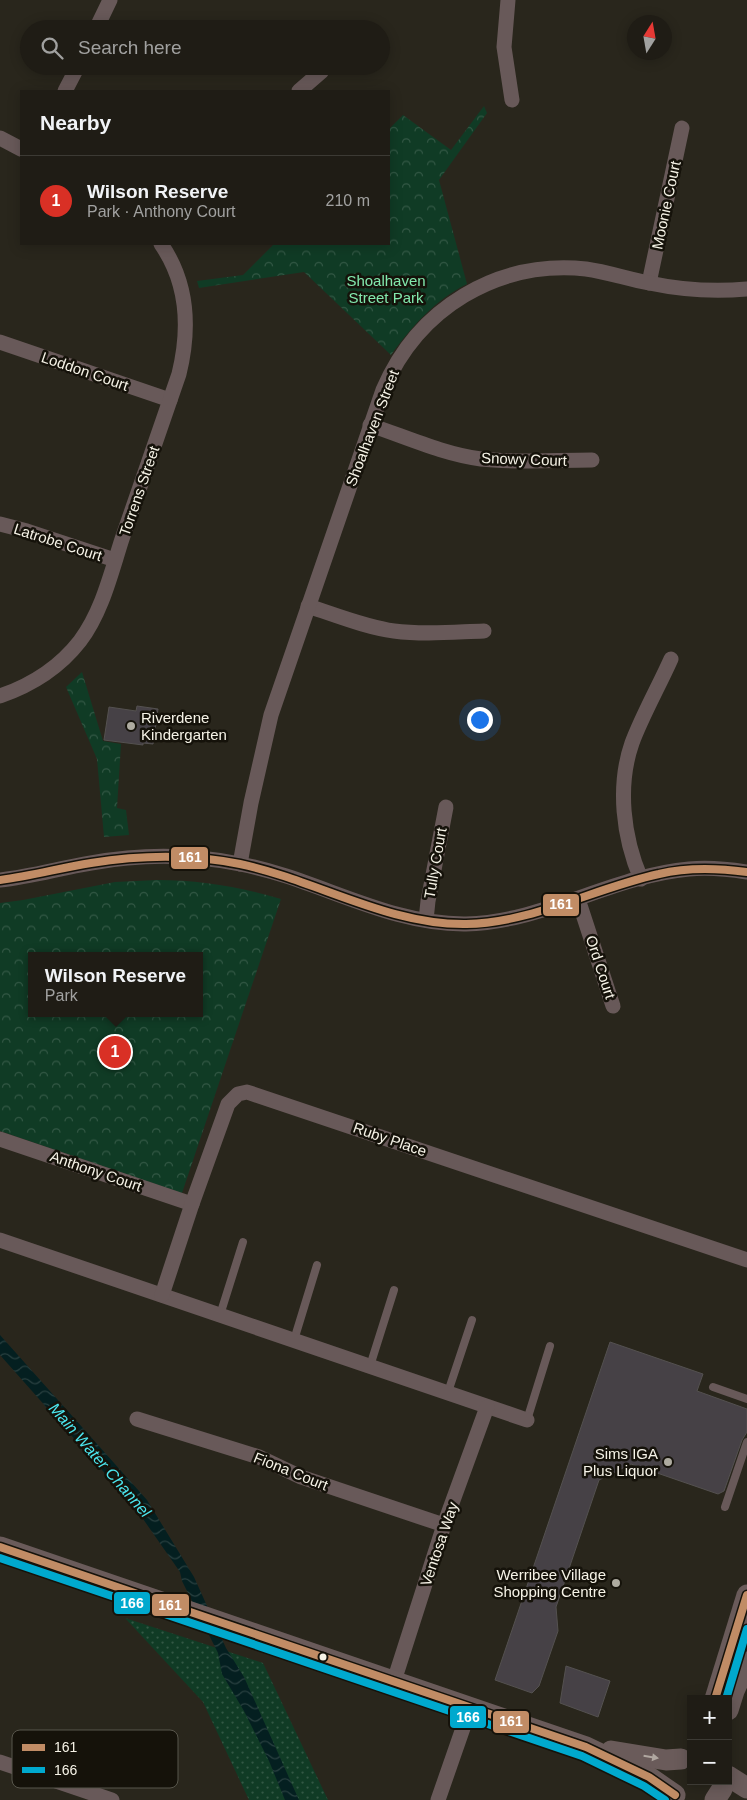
<!DOCTYPE html>
<html lang="en">
<head>
<meta charset="utf-8">
<style>
	body { margin:0; font-family:Arial,sans-serif; background:#2c2922; color:#f1f3f6 }
	.controls { position:absolute; right:15px; bottom:15px; display:grid; overflow:hidden; border-radius:0px; box-shadow:0 2px 12px #0003 }
	.controls button { width:45px; height:45px; display:grid; place-items:center; padding:0; border:0; border-bottom:1px solid #3c3a34; background:#1f1c15; color:#f1f3f6; font:25px sans-serif }
	.compass { position:absolute; left:627px; top:15px; width:45px; height:45px; border-radius:50%; background:#1f1c15; box-shadow:0 2px 12px #0003; rotate:11deg }
	.you { position:absolute; left:479px; top:719px; width:18px; height:18px; margin:-12px; border:4px solid #fff; border-radius:50%; background:#1a73e8; box-shadow:0 0 0 8px #1a73e833 }
	.badge { display:grid; place-items:center; width:32px; height:32px; border-radius:50%; background:#d93025; color:#fff; font-size:16px; font-weight:700 }
	.pin { position:absolute; translate:-50% -50%; border:2px solid #fff; box-shadow:0 1px 5px #0006 }
	.popup { position:absolute; left:28px; top:952px; width:175px; height:65px; box-sizing:border-box; display:grid; place-content:center; border-radius:0px; background:#1f1c15; filter:drop-shadow(0 1px 4px #0005); font-size:16px; white-space:nowrap; color:#a1a1a0 }
	.popup b { font-size:19px; color:#f1f3f6 }
	.popup::after { content:''; position:absolute; left:50%; top:100%; margin-left:-10px; border:10px solid transparent; border-top-color:#1f1c15 }
	.list { margin:0; padding:0; list-style:none }
	h2 { display:flex; justify-content:space-between; align-items:center; height:65px; margin:0; padding:0 20px; font-size:21px }
	h2 small { font-size:16px; font-weight:400; color:#a1a1a0 }
	.list li { display:grid; grid-template-columns:32px 1fr auto; gap:15px; align-items:center; box-sizing:border-box; height:90px; padding:0 20px; border-top:1px solid #3c3a34 }
	.list b { display:block; font-size:19px; white-space:nowrap }
	.list p { margin:0; font-size:16px; white-space:nowrap; color:#a1a1a0 }
	.list em { font-size:16px; font-style:normal; color:#a1a1a0 }
	.icon { flex:none; width:28px; height:28px; fill:none; stroke:currentColor; stroke-width:2; stroke-linecap:round; stroke-linejoin:round }
	.map { position:relative; flex:none; width:747px; height:1800px; overflow:hidden }
	.search { position:absolute; background:#1f1c15; box-shadow:0 2px 12px #0003; left:20px; top:20px; width:370px; height:55px; display:flex; align-items:center; gap:12px; box-sizing:border-box; padding:0 18px; border-radius:28px; color:#a1a1a0; font-size:19px }
	.panel { position:absolute; background:#1f1c15; box-shadow:0 2px 12px #0003; left:20px; top:90px; width:370px; height:155px; border-radius:0px }
	.map>svg:first-child { display:block }
	.grass { fill:url(#grass-dots) }
	.park { fill:url(#park-crowns); fill-rule:evenodd }
	.water { fill:url(#water-waves) }
	.building { fill:#464146; stroke:#545150 }
	.lines { fill:none; stroke-linecap:round; stroke-linejoin:round }
	.lane { stroke:#685959; stroke-width:8 }
	.street { stroke:#685959; stroke-width:15 }
	.secondary { stroke:#6a5b5a; stroke-width:21 }
	.bus-1-casing { stroke:#15120a; stroke-width:11 }
	.bus-2-casing { stroke:#15120a; stroke-width:11 }
	.bus-1 { stroke:#c18c65; stroke-width:8 }
	.bus-2 { stroke:#00a9ce; stroke-width:8 }
	.oneway { fill:#b0a7a0 }
	.poi-dot { fill:#aeaba0; stroke:#15120a; stroke-width:2 }
	.bus-dot { fill:#f6f3e7; stroke:#15120a; stroke-width:2 }
	.labels { text-anchor:middle; dominant-baseline:central; stroke-width:5; stroke-linejoin:round; paint-order:stroke }
	.street-label { font-size:15px; fill:#f6f3e7; stroke:#15120a }
	.park-label { font-size:15px; fill:#82e8ad; stroke:#15120a }
	.poi-label { font-size:15px; fill:#f6f3e7; stroke:#15120a; text-anchor:end }
	.water-label { font-size:16px; font-style:italic; fill:#4be6ef; stroke:#15120a }
	.key { fill:#15120a; stroke:#58564c; stroke-width:1 }
	.key-label { font-size:14px; fill:#f6f3e7 }
	.line-badge { stroke:#15120a; stroke-width:2 }
	.badge-label { font-size:14px; text-anchor:middle; font-weight:bold; fill:#fff }
</style>
</head>
<body>
<div class="map">
<svg width="747" height="1800" viewBox="0 0 747 1800">
	<defs>
		<pattern id="grass-dots" width="8" height="8" patternUnits="userSpaceOnUse" patternTransform="scale(1.25)"><rect width="8" height="8" fill="#103b25"/><path d="M2 2h.1M6 6h.1" fill="none" stroke="#335845" stroke-width="1.8" stroke-linecap="round"/></pattern>
		<pattern id="park-crowns" width="20" height="18" patternUnits="userSpaceOnUse" patternTransform="scale(1.25)"><rect width="20" height="18" fill="#103b25"/><path d="M2 6a3 3 0 1 1 6 0M12 15a3 3 0 1 1 6 0" fill="none" stroke="#335845"/></pattern>
		<pattern id="water-waves" width="16" height="10" patternUnits="userSpaceOnUse" patternTransform="scale(1.25)"><rect width="16" height="10" fill="#041f20"/><path d="M0 5q4-4 8 0t8 0" fill="none" stroke="#294040"/></pattern>
	</defs>
	<rect width="100%" height="100%" fill="#29261c"/>
	<polygon class="grass" points="125,1618 263,1663 328,1800 249,1800 203,1702"/>
	<g class="park">
		<path d="M484 106 487 113 439 180 467 284C435 300 412 326 391 355L304 272 199 288 197 281 243 275 274 244H389V129L403 115 451 150Z"/>
		<polygon points="82,672 103,741 121,744 117,808 126,810 129,835 104,837 97,759 66,687"/>
		<path d="M157 880C200 880 241 887 281 899L182 1193 0 1131V903L23 900 115 882ZM31 956H199V1013H31Z"/>
	</g>
	<polygon class="water" points="0,1335 147,1500 194,1577 226,1648 244,1677 299,1800 285,1800 269,1761 244,1711 222,1674 218,1653 182,1581 180,1572 134,1506 0,1355"/>
	<g class="building">
		<polygon points="137,706 158,709 153,744 143,743 143,745 104,740 109,707 136,711"/>
		<polygon points="610,1342 703,1374 697,1391 747,1409 747,1432 742,1440 724,1491 718,1494 631,1464 599,1480 556,1607 558,1631 539,1686 532,1693 495,1680"/>
		<polygon points="566,1666 610,1681 598,1717 560,1703"/>
	</g>
	<g class="lines">
		<g class="lane">
			<polyline points="220,1315 243,1242"/>
			<polyline points="294,1340 317,1265"/>
			<polyline points="370,1366 394,1290"/>
			<polyline points="713,1387 747,1399"/>
			<polyline points="448,1392 472,1320"/>
			<polyline points="527,1420 550,1346"/>
			<polyline points="725,1507 747,1442"/>
		</g>
		<g class="street">
			<polyline points="508,0 504,47 512,100"/>
			<polyline points="96,29 110,0"/>
			<polyline points="65,91 78,66"/>
			<polyline points="299,91 322,71"/>
			<polyline points="0,138 21,149"/>
			<polyline points="649,283 682,128"/>
			<polyline points="0,342 170,400"/>
			<path d="M370 425C406 437 443 454 481 459 517 463 555 460 592 460"/>
			<polyline points="0,524 27,531 115,560"/>
			<path d="M308 606C336 615 365 627 394 631 424 635 454 632 484 631"/>
			<path d="M0 696C32 685 59 668 80 641 102 612 111 573 122 539 141 484 160 429 179 374 190 329 188 283 161 244"/>
			<path d="M240 864 251 803 271 715 383 390C418 308 497 260 586 269 607 272 628 279 649 283 682 290 714 292 747 289"/>
			<path d="M641 879C623 837 617 786 632 743 642 716 659 686 671 659"/>
			<path d="M0 880C31 877 60 868 91 863 140 854 191 854 240 864 316 878 387 925 466 924 544 922 612 876 689 869 708 867 728 869 747 872"/>
			<polyline points="578,899 613,1006"/>
			<polyline points="426,920 428,901 446,807"/>
			<polyline points="0,1139 192,1204"/>
			<polyline points="0,1240 527,1420"/>
			<polyline points="162,1295 192,1204 228,1104 238,1094 247,1092 747,1260"/>
			<polyline points="137,1419 259,1457 301,1477 444,1525"/>
			<polyline points="394,1681 444,1525 487,1407"/>
			<polyline points="0,1762 112,1800"/>
			<polyline points="438,1800 470,1708"/>
		</g>
		<g class="secondary">
			<polyline points="0,1547 586,1747 649,1777 675,1795"/>
			<polyline points="715,1699 747,1595"/>
			<polyline points="728,1710 734,1691 747,1662"/>
			<polyline points="611,1751 666,1760 681,1759"/>
			<polyline points="728,1776 747,1788"/>
			<polyline points="715,1800 722,1789 724,1781"/>
		</g>
		<defs>
			<g id="bus-1">
				<path d="M0 880C31 876 60 868 91 863 140 855 191 854 240 864 316 880 387 925 466 924 533 923 594 888 659 874 688 867 717 868 747 872"/>
				<polyline points="0,1547 586,1747 649,1777 675,1795"/>
				<polyline points="715,1699 747,1595"/>
			</g>
			<g id="bus-2">
				<polyline points="0,1558 582,1756 644,1786 665,1800"/>
				<polyline points="726,1699 747,1629"/>
			</g>
		</defs>
		<use href="#bus-1" class="bus-1-casing"/>
		<use href="#bus-2" class="bus-2-casing"/>
		<use href="#bus-1" class="bus-1"/>
		<use href="#bus-2" class="bus-2"/>
	</g>
	<defs><path id="oneway-solid" d="M-6-.8H1V-3.2L6.5 0L1 3.2V.8H-6Z" transform="scale(1.25)"/></defs>
	<use class="oneway" href="#oneway-solid" transform="translate(651 1757) rotate(9)"/>
	<g class="poi-dot">
		<circle cx="131" cy="726" r="5"/>
		<circle cx="668" cy="1462" r="5"/>
		<circle cx="616" cy="1583" r="5"/>
	</g>
	<circle class="bus-dot" cx="323" cy="1657" r="4.5"/>
	<g class="labels">
		<g class="street-label">
			<text transform="translate(666 205) rotate(-78)">Moonie Court</text>
			<text transform="translate(85 371) rotate(19)">Loddon Court</text>
			<text transform="translate(372 428) rotate(-69)">Shoalhaven Street</text>
			<text transform="translate(524 459) rotate(2)">Snowy Court</text>
			<text transform="translate(139 491) rotate(-71)">Torrens Street</text>
			<text transform="translate(58 542) rotate(18)">Latrobe Court</text>
			<text transform="translate(435 863) rotate(-80)">Tully Court</text>
			<text transform="translate(601 967) rotate(72)">Ord Court</text>
			<text transform="translate(390 1139) rotate(19)">Ruby Place</text>
			<text transform="translate(96 1171) rotate(19)">Anthony Court</text>
			<text transform="translate(291 1471) rotate(22)">Fiona Court</text>
			<text transform="translate(439 1544) rotate(-71)">Ventosa Way</text>
		</g>
		<g class="park-label">
			<text x="386" y="280">Shoalhaven<tspan x="386" dy="17">Street Park</tspan></text>
		</g>
		<g class="poi-label">
			<text x="141" y="717" text-anchor="start">Riverdene<tspan x="141" dy="17">Kindergarten</tspan></text>
			<text x="658" y="1453">Sims IGA<tspan x="658" dy="17">Plus Liquor</tspan></text>
			<text x="606" y="1574">Werribee Village<tspan x="606" dy="17">Shopping Centre</tspan></text>
		</g>
		<g class="water-label">
			<text transform="translate(100 1460) rotate(49)">Main Water Channel</text>
		</g>
	</g>
	<rect x="12" y="1730" width="166" height="58" rx="8" class="key"/>
	<rect x="22" y="1744" width="23" height="7" fill="#c18c65"/>
	<rect x="22" y="1767" width="23" height="6" fill="#00a9ce"/>
	<g class="key-label">
		<text x="54" y="1752">161</text>
		<text x="54" y="1775">166</text>
	</g>
	<g class="line-badge">
		<rect x="170" y="846" width="39" height="24" rx="5" fill="#c18c65"/>
		<rect x="542" y="893" width="38" height="24" rx="5" fill="#c18c65"/>
		<rect x="113" y="1591" width="38" height="24" rx="5" fill="#00a9ce"/>
		<rect x="151" y="1593" width="39" height="24" rx="5" fill="#c18c65"/>
		<rect x="449" y="1705" width="38" height="24" rx="5" fill="#00a9ce"/>
		<rect x="492" y="1710" width="38" height="24" rx="5" fill="#c18c65"/>
	</g>
	<g class="badge-label">
		<text x="190" y="862">161</text>
		<text x="561" y="909">161</text>
		<text x="132" y="1608">166</text>
		<text x="170" y="1610">161</text>
		<text x="468" y="1722">166</text>
		<text x="511" y="1726">161</text>
	</g>
</svg>
<div class="controls">
<button>+</button>
<button>−</button>
</div>
<svg class="compass" viewBox="-18 -18 36 36"><path d="M0-13l5 13h-10z" fill="#e53935"/><path d="M0 13l5-13h-10z" fill="#a1a1a0"/></svg>
<div class="you"></div>
<div class="pin badge" style="left:115px;top:1052px">1</div>
<div class="popup"><b>Wilson Reserve</b>Park</div>
<div class="search"><svg class="icon" aria-label="search" viewBox="0 0 24 24"><circle cx="10" cy="10" r="6"/><path d="M15 15l6 6"/></svg>Search here</div>
<section class="panel">
<h2>Nearby<small></small></h2>
<ul class="list">
<li><span class="badge">1</span><div><b>Wilson Reserve</b><p>Park · Anthony Court</p></div><em>210 m</em></li>
</ul>
</section>
</div>
</body>
</html>
